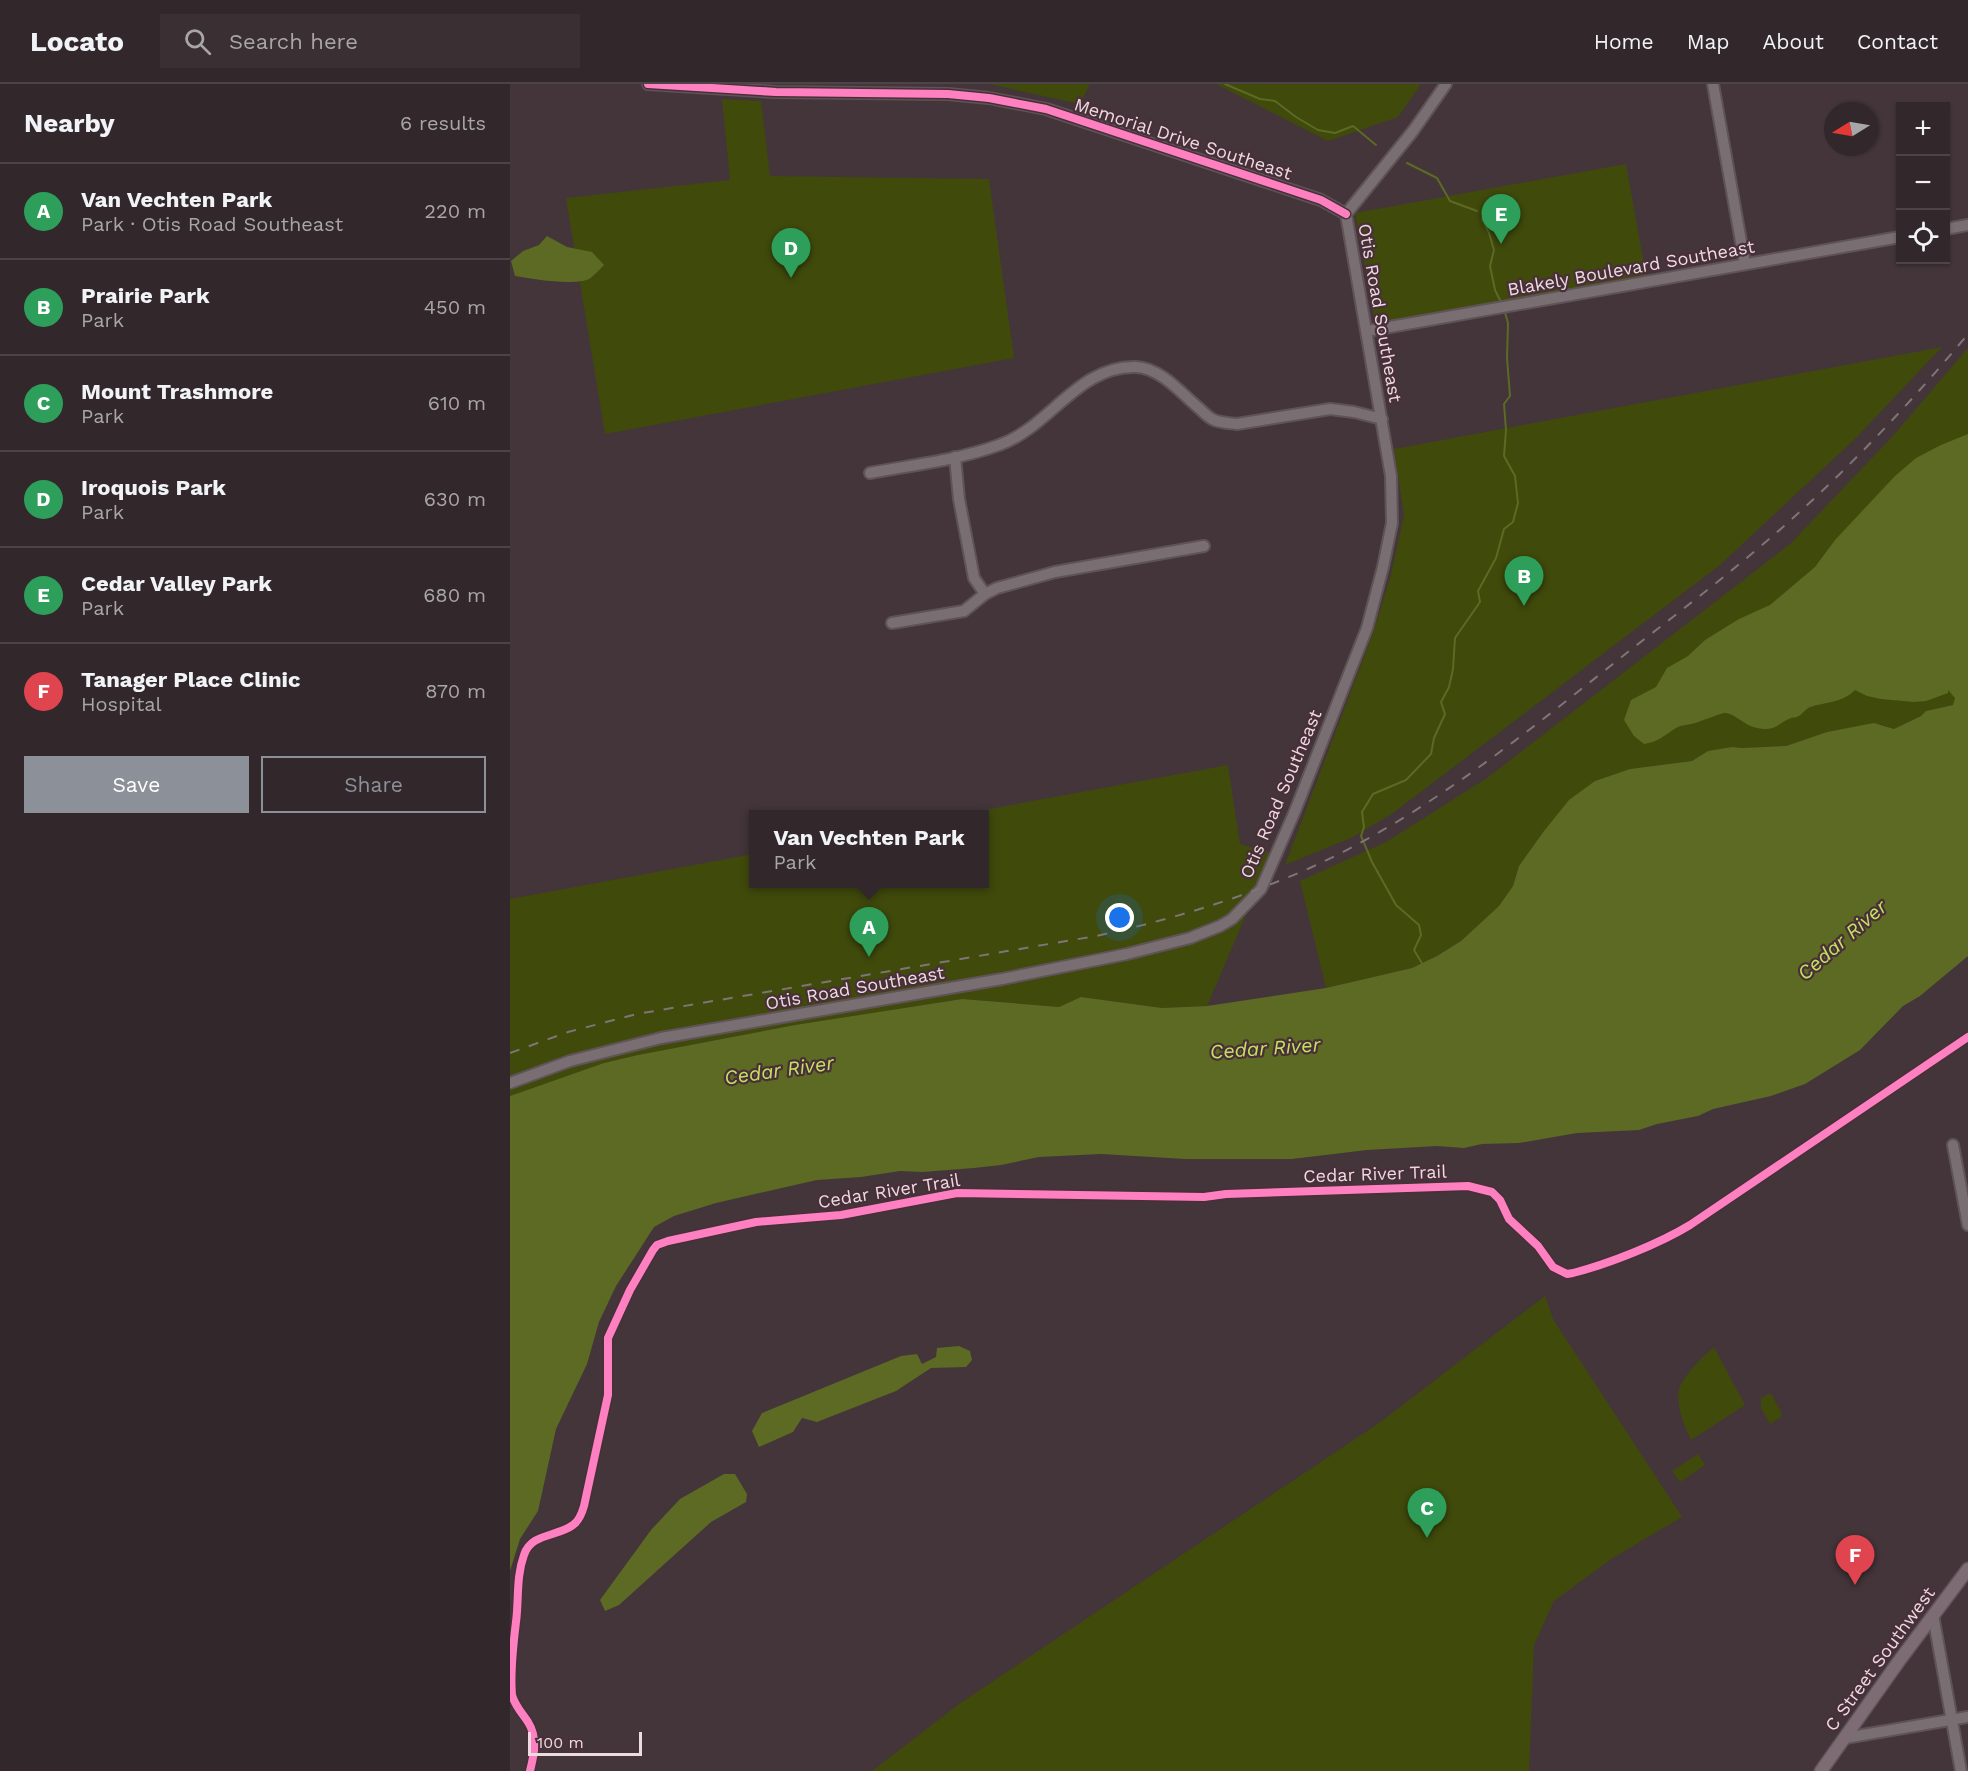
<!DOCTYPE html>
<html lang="en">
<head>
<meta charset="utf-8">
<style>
  :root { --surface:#32282c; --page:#3a3034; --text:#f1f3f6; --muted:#a8a6a9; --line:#4d4448; --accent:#8c9099 }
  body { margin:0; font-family:"Work Sans",sans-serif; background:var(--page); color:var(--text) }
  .controls { position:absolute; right:18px; top:18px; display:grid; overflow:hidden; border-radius:0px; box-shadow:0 2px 4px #0004 }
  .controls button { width:54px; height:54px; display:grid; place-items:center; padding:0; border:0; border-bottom:2px solid var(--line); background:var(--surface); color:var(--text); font:30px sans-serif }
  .compass { position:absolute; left:1314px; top:18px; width:54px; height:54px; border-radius:50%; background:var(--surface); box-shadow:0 2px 4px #0004; rotate:259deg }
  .scale { position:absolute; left:18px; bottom:15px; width:114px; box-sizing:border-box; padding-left:6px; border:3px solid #ecdbe1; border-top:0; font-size:16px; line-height:21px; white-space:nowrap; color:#ecdbe1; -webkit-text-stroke:4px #492f39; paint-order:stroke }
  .you { position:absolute; left:610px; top:834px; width:21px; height:21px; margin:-15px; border:4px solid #fff; border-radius:50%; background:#1a73e8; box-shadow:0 0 0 9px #1a73e833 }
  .badge { display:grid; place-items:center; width:39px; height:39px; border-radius:50%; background:var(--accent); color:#fff; font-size:20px; font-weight:700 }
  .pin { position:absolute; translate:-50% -50px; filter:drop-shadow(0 2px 3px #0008) }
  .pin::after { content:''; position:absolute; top:32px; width:21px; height:18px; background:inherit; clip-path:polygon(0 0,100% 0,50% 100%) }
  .popup { position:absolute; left:239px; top:726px; width:240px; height:78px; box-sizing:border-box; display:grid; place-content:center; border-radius:0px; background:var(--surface); filter:drop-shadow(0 2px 4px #0005); font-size:20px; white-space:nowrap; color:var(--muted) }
  .popup b { font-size:22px; color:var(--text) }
  .popup::after { content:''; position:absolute; left:50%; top:100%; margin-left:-12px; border:12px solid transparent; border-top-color:var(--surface) }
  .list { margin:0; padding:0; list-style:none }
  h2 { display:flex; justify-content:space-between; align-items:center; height:78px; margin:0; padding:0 24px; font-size:26px }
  h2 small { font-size:20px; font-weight:400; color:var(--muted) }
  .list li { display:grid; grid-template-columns:39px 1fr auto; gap:18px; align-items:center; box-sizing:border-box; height:96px; padding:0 24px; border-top:2px solid var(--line) }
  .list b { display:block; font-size:22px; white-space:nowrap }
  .list p { margin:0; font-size:20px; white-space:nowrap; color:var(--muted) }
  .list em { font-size:20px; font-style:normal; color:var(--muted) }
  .actions { display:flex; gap:12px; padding:18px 24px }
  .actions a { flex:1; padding:14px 0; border:2px solid var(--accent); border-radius:0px; text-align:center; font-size:21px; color:var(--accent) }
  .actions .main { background:var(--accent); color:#fff }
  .icon { flex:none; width:33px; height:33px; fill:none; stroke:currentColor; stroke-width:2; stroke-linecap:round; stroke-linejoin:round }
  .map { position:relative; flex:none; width:1458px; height:1687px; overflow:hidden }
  header { display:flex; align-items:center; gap:36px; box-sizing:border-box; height:84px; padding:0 30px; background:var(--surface); border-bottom:2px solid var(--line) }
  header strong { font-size:28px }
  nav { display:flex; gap:33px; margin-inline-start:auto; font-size:21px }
  .search { width:420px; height:54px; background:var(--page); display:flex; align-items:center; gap:15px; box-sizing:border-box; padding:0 21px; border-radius:0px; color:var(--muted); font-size:22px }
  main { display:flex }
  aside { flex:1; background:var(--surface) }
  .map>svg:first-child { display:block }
  .green { fill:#404a0b }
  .water { fill:#5c6a24 }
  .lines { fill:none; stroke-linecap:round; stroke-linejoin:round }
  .stream { stroke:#5c6a24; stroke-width:2 }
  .minor-casing { stroke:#605358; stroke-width:14 }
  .major-casing { stroke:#605358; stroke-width:15 }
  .minor { stroke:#796e72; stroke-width:10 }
  .major { stroke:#7d6c73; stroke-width:12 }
  .rail { stroke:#7f7478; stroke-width:2; stroke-dasharray:10 10; stroke-linecap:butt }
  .cycleway-casing { stroke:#492f39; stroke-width:11 }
  .cycleway { stroke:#ff80c0; stroke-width:8 }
  .labels { text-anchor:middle; stroke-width:4.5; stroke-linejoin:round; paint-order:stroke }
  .street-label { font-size:18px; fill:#ecdbe1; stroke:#492f39 }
  .water-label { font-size:20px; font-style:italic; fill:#c4e260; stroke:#492f39 }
</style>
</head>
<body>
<header>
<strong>Locato</strong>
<div class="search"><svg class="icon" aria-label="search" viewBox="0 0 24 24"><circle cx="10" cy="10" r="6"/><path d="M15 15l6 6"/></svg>Search here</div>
<nav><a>Home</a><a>Map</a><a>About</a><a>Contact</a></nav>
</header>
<main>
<aside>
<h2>Nearby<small>6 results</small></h2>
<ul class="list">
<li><span class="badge" style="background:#2e9e5b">A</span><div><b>Van Vechten Park</b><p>Park · Otis Road Southeast</p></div><em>220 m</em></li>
<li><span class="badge" style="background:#2e9e5b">B</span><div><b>Prairie Park</b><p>Park</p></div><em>450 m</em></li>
<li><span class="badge" style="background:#2e9e5b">C</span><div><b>Mount Trashmore</b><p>Park</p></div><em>610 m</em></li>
<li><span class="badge" style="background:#2e9e5b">D</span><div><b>Iroquois Park</b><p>Park</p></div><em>630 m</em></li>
<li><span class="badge" style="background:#2e9e5b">E</span><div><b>Cedar Valley Park</b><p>Park</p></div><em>680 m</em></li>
<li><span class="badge" style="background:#e0444e">F</span><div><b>Tanager Place Clinic</b><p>Hospital</p></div><em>870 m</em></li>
</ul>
<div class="actions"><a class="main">Save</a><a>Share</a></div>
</aside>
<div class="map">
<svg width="1458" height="1687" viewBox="0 0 1458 1687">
  <rect width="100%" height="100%" fill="#43353a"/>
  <path class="green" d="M 479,0 L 580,0 L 570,20 Z
    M 706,0 L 911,0 L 888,33 L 818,57 Z
    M 212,15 L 251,17 L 260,92 L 479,95 L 504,274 L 95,350 L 56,114 L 220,96 Z
    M 1116,80 L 1136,191 L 865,239 L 845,129 Z
    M 1432,263 L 1346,354 L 1210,481 L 883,729 L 843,753 L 775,781 L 863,549 L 880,494 L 894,431 L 884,365 Z
    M 1458,264 L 1458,610 L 1443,621 L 1416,627 L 1411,632 L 1384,645 L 1370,640 L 1317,648 L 1276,662 L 1232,664 L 1222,663 L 1198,667 L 1182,677 L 1120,685 L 1085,697 L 1009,782 L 1003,802 L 989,822 L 951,857 L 927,872 L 902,884 L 816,904 L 790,797 L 876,758 L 977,694 L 1280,460 L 1381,354 Z
    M 718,681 L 730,760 L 766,770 L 735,833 L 697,922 L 652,924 L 571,913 L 549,923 L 452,915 L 285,941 L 128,971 L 94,979 L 0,1012 L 0,815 L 243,770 L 244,800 L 475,800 L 475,730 L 452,730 Z
    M 1035,1212 L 1043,1235 L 1172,1433 L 1101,1475 L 1044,1517 L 1024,1561 L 1019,1687 L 362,1687 L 449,1620 L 869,1339 Z
    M 1204,1263 L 1235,1321 L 1181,1356 C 1174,1342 1166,1322 1169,1306 C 1171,1294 1194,1271 1204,1263 Z
    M 1261,1309 L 1272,1330 L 1271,1333 L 1260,1340 L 1251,1324 L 1251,1314 Z
    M 1188,1370 L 1195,1381 L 1170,1398 L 1162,1387 Z"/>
  <path class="water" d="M 37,152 L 57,163 L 82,168 L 94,181 C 90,185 84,192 79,195 C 63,202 23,195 5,192 L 1,177 L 13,167 L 29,161 Z
    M 1458,350 L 1458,872 L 1410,912 L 1393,922 L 1350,966 L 1295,1000 L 1261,1012 L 1203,1025 L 1188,1032 L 1147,1040 L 1129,1046 L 1067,1049 L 1009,1059 L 972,1060 L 954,1064 L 927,1062 L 857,1066 L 782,1075 L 675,1075 L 591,1070 L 529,1073 L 491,1081 L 464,1084 L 412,1088 L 390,1087 L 351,1093 L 307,1096 L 206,1119 L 164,1132 L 144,1143 L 106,1202 L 89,1238 L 77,1280 L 46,1345 L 28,1427 L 10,1455 L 0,1487 L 0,1012 L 94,979 L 128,971 L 285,941 L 452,915 L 549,923 L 571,913 L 652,924 L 697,922 L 816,904 L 902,884 L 927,872 L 951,857 L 989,822 L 1003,802 L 1009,782 L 1034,747 L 1059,716 L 1085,697 L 1120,685 L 1182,677 L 1198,667 L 1222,663 L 1232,664 L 1276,662 L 1317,648 L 1364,639 L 1384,645 L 1411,632 L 1416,627 L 1443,621 L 1445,614 L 1438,606 L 1438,609 L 1416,617 L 1404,618 L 1371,615 L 1357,612 L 1345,606 C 1332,619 1316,618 1300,623 C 1295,625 1293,630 1289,632 C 1286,634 1284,633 1281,634 C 1266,640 1267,648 1247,644 C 1235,642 1223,628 1214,629 C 1206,631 1197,635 1188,638 C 1181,641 1173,640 1166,644 C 1155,651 1148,658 1134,660 L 1124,652 L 1114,636 L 1121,616 L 1146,603 L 1157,584 L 1178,572 L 1195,556 L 1229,535 L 1260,521 L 1305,483 L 1325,456 L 1385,392 L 1406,374 L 1431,361 Z
    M 449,1262 L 460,1267 L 462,1276 L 456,1283 L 421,1284 L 386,1307 L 307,1338 L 292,1334 L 283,1348 L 249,1363 L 242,1347 L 252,1329 L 391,1272 L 407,1270 L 412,1280 L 426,1273 L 427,1264 Z
    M 214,1390 L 225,1390 L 237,1410 L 236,1418 L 201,1438 L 109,1521 L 95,1527 L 90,1516 L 141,1446 L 170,1415 Z"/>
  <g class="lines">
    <path class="stream" d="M 715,0 L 750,15 L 765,17 L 786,33 L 808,46 L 825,49 L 843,42 L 866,61
      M 897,79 L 927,94 L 940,117 L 967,127
      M 972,135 L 979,149 L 984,166 L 980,182 L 985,206 L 992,220
      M 913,881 L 904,866 L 911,851 L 909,841 L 886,821 L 862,778 L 851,752 L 854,743 L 852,728 L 863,710 L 896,696 L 921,670 L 924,654 L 935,630 L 931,618 L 939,603 L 943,585 L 945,554 L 970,518 L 968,507 L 986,474 L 994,445 L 1003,438 L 1008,419 L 1005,392 L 994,372 L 996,346 L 994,320 L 1000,312 L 997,274 L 998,239 L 994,225"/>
    <g class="minor-casing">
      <path id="minor" d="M 138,0 L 266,8 L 438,10 L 479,14 L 536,25 L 811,116 L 836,130
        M 1203,0 L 1235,180
        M 1436,145 L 1458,141
        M 857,247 L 1390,153
        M 445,373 L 449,415 L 464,494 L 475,510
        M 360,389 C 402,381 448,376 489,361 C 539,344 568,281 626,283 C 651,284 672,310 690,325 C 694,329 699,334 704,336 C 712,339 719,339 727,340 L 820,325 L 844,328 L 872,335
        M 382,539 L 454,527 L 475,510 L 487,504 L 545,488 L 694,462
        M 0,999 L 60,977 L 151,954 L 492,895 L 617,870 L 680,854 L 710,842 L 722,835 L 751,805 L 785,727 L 857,544 L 873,483 L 882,439 L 881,392 L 836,130 L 903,47 L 936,0
        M 1443,1061 L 1458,1141
        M 1423,1531 L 1451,1687
        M 1335,1654 L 1458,1633"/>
    </g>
    <g class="major-casing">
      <path id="major" d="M 1311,1687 L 1389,1577 L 1458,1485"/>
    </g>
    <use href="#minor" class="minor"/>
    <use href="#major" class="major"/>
    <path class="rail" d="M 0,969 L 58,948 L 127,930 L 586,852 C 660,836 733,814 802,783 C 920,729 1022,644 1123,564 C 1177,522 1232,480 1283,434 C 1346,377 1404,315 1458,250"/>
    <g class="cycleway-casing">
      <path id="cycleway" d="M 138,0 L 266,8 L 438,10 L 479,14 L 536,25 L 811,116 L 836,130
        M 20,1687 C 24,1671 28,1654 18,1638 C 12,1629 5,1622 2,1611 C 0,1588 3,1562 6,1538 C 9,1515 6,1493 14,1471 C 21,1449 47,1453 63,1441 C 69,1437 72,1429 74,1422 L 98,1311 L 98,1254 L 120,1206 L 143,1166 L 147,1161 L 158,1157 L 246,1138 L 331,1131 L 447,1109 L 694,1113 L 716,1110 L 958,1102 L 982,1108 L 990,1116 L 999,1135 L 1028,1162 L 1043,1183 L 1057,1190 L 1063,1189 C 1098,1180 1149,1160 1180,1141 L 1458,953"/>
    </g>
    <use href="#cycleway" class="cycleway"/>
  </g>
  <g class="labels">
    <g class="street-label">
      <text transform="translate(673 55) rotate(18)" y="6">Memorial Drive Southeast</text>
      <text transform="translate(1121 184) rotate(-10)" y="6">Blakely Boulevard Southeast</text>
      <text transform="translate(870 229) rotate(80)" y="6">Otis Road Southeast</text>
      <text transform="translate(771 710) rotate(-67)" y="6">Otis Road Southeast</text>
      <text transform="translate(345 904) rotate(-10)" y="6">Otis Road Southeast</text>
      <text transform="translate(865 1090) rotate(-2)" y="6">Cedar River Trail</text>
      <text transform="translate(379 1107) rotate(-9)" y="6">Cedar River Trail</text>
      <text transform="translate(1370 1575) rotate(-54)" y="6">C Street Southwest</text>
    </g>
    <g class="water-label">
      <text transform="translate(1332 856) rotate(-41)" y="7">Cedar River</text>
      <text transform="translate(755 964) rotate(-4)" y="7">Cedar River</text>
      <text transform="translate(269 986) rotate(-8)" y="7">Cedar River</text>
    </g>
  </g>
</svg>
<div class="controls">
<button>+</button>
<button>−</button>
<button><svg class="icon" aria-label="locate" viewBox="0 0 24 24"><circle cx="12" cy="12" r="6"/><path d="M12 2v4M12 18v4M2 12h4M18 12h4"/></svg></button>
</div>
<svg class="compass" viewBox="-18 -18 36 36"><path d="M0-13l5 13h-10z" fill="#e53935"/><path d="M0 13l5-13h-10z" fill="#a8a6a9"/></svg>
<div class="scale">100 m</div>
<div class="you"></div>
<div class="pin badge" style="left:359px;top:873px;background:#2e9e5b">A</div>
<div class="popup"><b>Van Vechten Park</b>Park</div>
<div class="pin badge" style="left:1014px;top:522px;background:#2e9e5b">B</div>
<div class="pin badge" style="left:917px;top:1454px;background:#2e9e5b">C</div>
<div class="pin badge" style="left:281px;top:194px;background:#2e9e5b">D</div>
<div class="pin badge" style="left:991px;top:160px;background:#2e9e5b">E</div>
<div class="pin badge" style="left:1345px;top:1501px;background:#e0444e">F</div>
</div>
</main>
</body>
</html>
